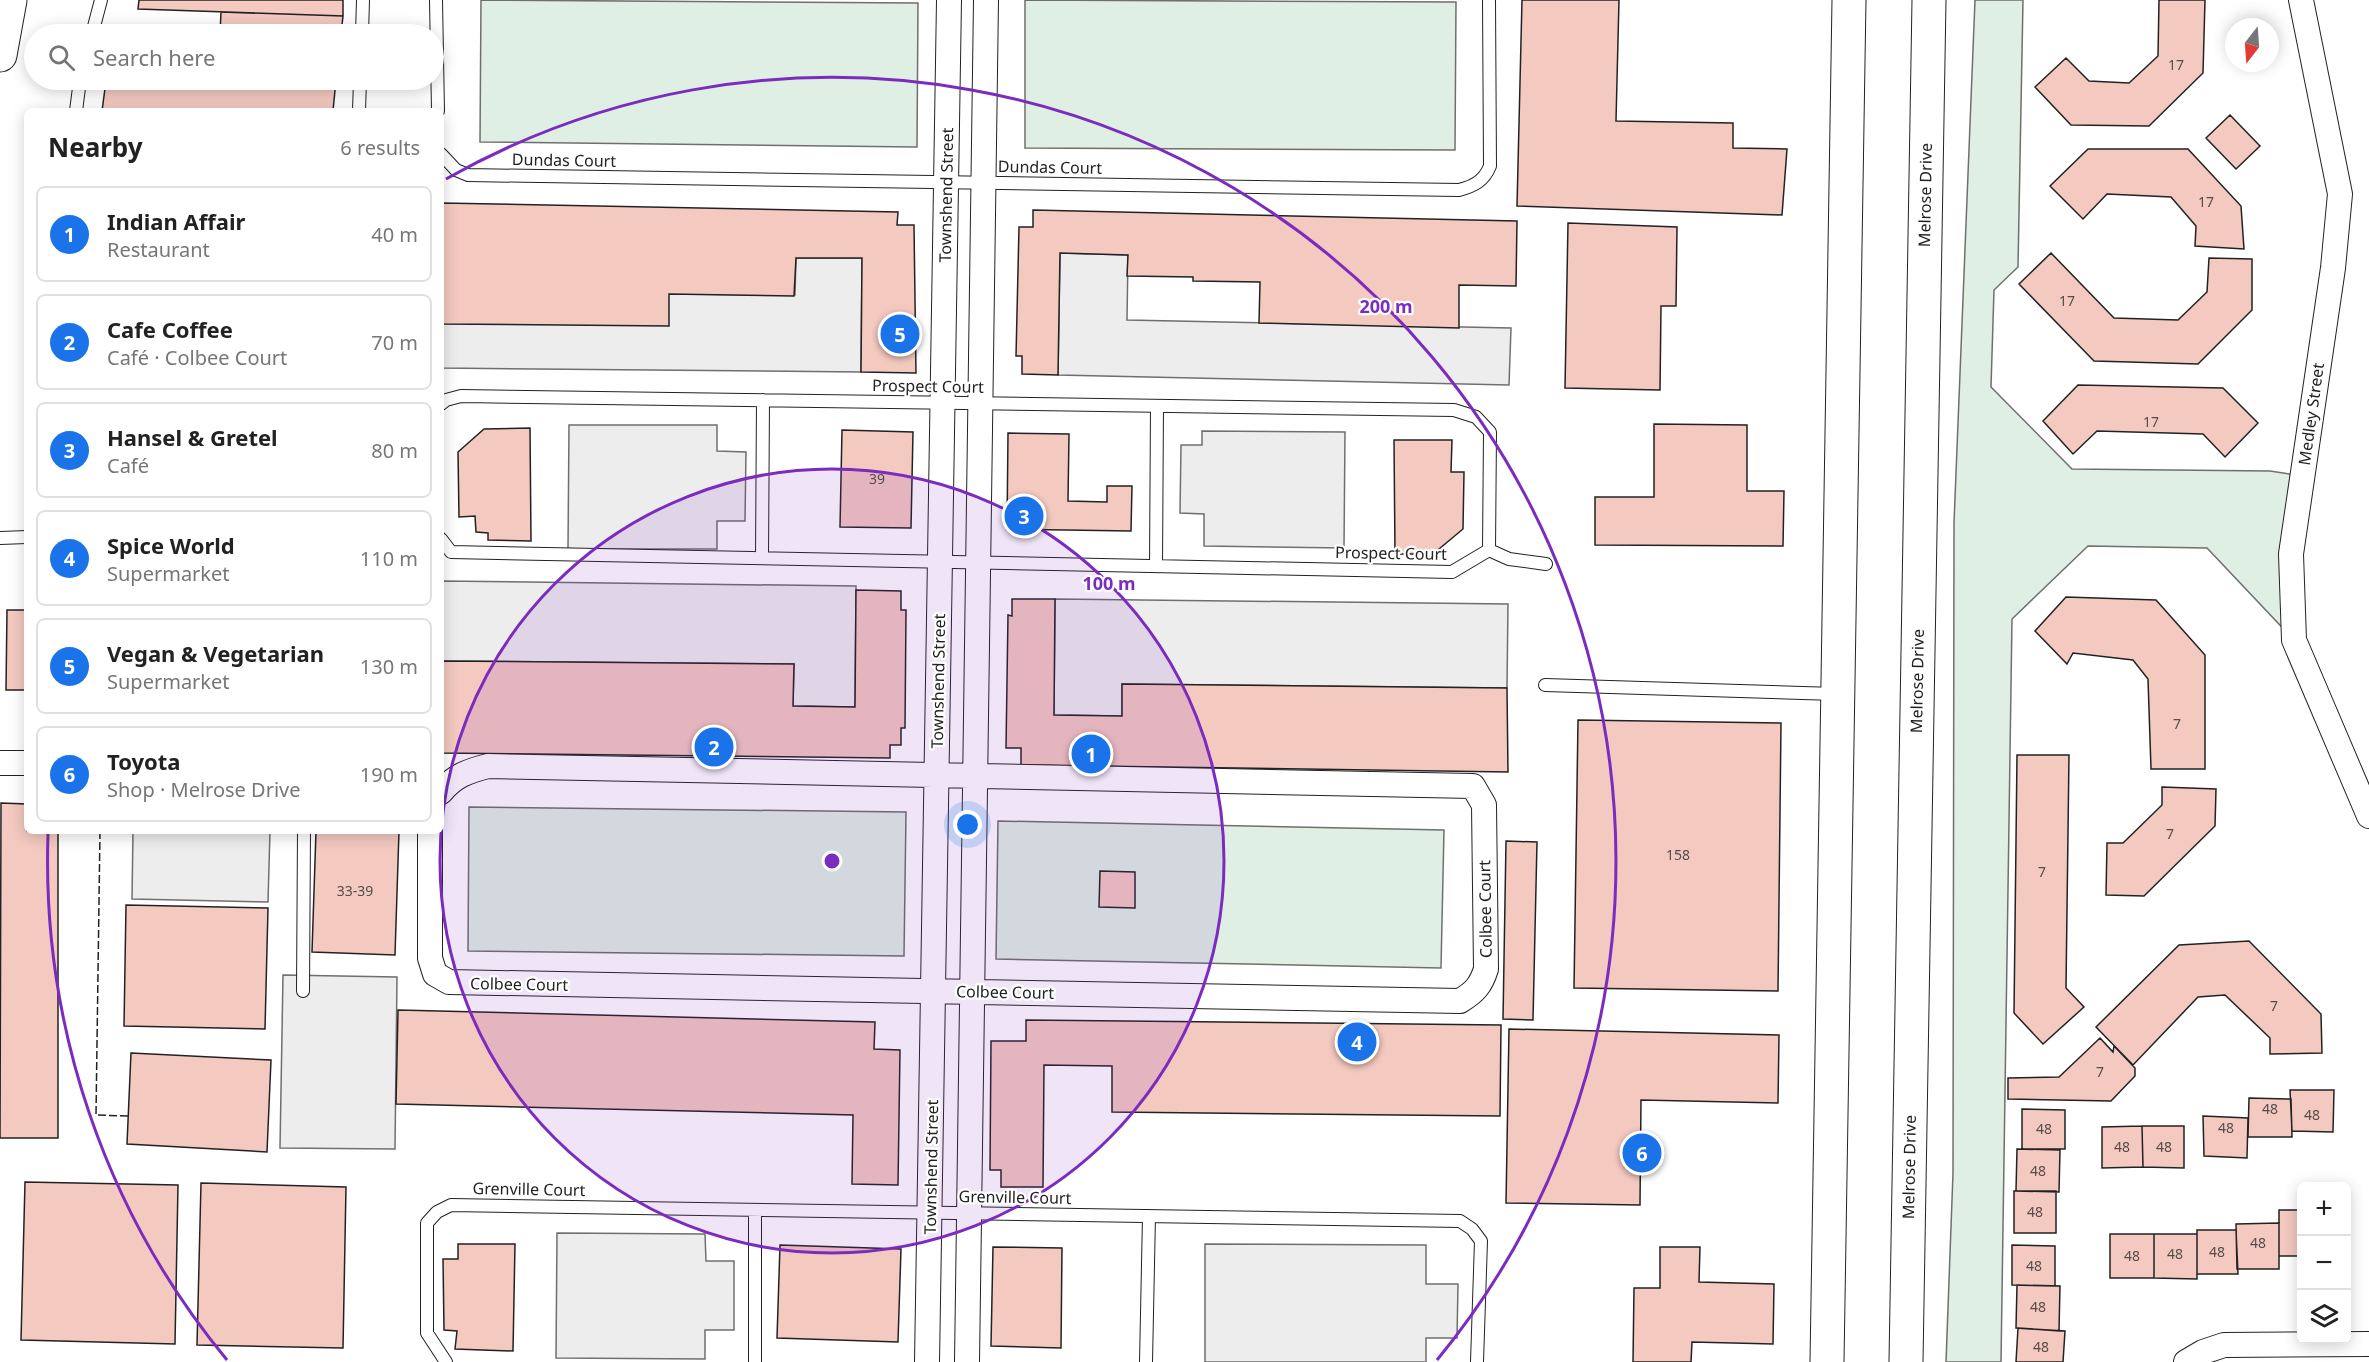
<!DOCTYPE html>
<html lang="en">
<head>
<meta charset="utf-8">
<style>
  :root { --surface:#fff; --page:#f2f2f2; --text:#222; --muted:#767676; --line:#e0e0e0; --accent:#1a73e8 }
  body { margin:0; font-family:"Noto Sans",sans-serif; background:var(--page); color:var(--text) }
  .controls { position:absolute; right:18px; bottom:18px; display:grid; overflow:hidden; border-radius:9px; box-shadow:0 3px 15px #0003 }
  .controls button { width:54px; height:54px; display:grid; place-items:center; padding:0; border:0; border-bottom:2px solid var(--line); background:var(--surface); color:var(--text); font:30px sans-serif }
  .compass { position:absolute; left:2225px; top:18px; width:54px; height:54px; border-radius:50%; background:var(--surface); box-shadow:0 3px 15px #0003; rotate:197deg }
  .you { position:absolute; left:968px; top:825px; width:21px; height:21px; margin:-15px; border:4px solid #fff; border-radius:50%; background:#1a73e8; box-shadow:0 0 0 9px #1a73e833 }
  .badge { display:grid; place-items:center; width:39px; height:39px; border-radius:50%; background:var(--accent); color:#fff; font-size:20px; font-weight:700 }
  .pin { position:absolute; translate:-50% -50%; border:3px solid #fff; box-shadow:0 2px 6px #0006 }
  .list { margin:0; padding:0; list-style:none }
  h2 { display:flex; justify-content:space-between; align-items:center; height:78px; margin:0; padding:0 24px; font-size:26px }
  h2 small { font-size:20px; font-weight:400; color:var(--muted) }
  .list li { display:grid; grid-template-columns:39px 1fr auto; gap:18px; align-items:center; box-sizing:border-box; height:96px; margin:0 12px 12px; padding:0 12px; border:2px solid var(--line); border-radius:9px }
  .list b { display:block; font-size:22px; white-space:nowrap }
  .list p { margin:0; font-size:20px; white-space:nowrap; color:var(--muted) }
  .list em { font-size:20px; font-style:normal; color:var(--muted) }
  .icon { flex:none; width:33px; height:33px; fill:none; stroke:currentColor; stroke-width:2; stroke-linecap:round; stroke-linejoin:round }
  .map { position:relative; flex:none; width:2369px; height:1362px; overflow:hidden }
  .search { position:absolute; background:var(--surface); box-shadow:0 3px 15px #0003; left:24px; top:24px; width:420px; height:66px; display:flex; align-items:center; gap:15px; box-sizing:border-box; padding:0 21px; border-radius:33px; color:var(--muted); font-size:22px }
  .panel { position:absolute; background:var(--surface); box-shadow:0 3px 15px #0003; left:24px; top:108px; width:420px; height:726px; border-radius:9px }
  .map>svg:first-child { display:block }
  .green { fill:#e0efe3; stroke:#6f6f6f; stroke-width:1.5 }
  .parking { fill:#ededed; stroke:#6f6f6f; stroke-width:1.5 }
  .building { fill:#f3c9c0; stroke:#222; stroke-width:1.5 }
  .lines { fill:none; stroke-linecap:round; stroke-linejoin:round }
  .lane-casing { stroke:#222; stroke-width:14 }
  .street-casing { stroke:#222; stroke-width:26 }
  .secondary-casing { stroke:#222; stroke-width:35 }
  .primary-casing { stroke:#222; stroke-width:35 }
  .lane { stroke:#fff; stroke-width:12 }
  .street { stroke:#fff; stroke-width:24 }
  .secondary { stroke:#fff; stroke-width:33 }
  .primary { stroke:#fff; stroke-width:33 }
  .fence { stroke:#222; stroke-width:1.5; stroke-dasharray:8 3; stroke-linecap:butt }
  .ring { fill:none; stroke:#7b2cbf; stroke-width:3 }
  .labels { text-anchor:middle; stroke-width:4.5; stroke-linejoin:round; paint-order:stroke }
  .number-label { font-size:14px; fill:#564c4a }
  .street-label { font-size:16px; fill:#222; stroke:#fff }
  .centre { fill:#7b2cbf; stroke:#fff; stroke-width:3 }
  .ring-label { font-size:18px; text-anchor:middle; font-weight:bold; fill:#7b2cbf; stroke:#fff; stroke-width:4.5; stroke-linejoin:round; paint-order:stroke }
</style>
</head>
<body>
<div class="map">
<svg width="2369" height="1362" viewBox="0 0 2369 1362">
  <rect width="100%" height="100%" fill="#fff"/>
  <path class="green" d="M 481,0 L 918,3 L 917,147 L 480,142 Z
    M 1025,0 L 1456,2 L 1455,150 L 1025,148 Z
    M 1975,0 L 2023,0 L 2018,267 L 1994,290 L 1991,387 L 2072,469 L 2270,471 L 2302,476 L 2294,640 L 2207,548 L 2088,546 L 2012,619 L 2001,1362 L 1946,1362 L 1953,1173 L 1954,523 Z
    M 469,807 L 906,812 L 904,956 L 468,951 Z
    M 998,821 L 1444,830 L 1441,968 L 996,959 Z"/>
  <path class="parking" d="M 1060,253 L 1128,255 L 1127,320 L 1511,328 L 1509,385 L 1058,375 Z
    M 796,258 L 862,258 L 861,372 L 441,368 L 441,324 L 669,294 L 795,295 Z
    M 569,425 L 717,425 L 717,451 L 746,452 L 745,521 L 717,521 L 717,549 L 568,549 Z
    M 1202,431 L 1345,432 L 1344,548 L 1204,546 L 1204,514 L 1180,513 L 1181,445 L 1202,445 Z
    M 441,581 L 856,586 L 855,707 L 793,706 L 794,664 L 441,661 Z
    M 1055,599 L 1508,604 L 1507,688 L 1122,684 L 1122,716 L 1054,715 Z
    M 133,831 L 270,831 L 268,902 L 132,899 Z
    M 283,975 L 397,977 L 395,1149 L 280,1148 Z
    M 557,1233 L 705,1234 L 706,1261 L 734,1261 L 734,1330 L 705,1330 L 705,1359 L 556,1358 Z
    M 1205,1244 L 1426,1245 L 1426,1284 L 1458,1284 L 1457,1338 L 1426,1338 L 1426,1362 L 1205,1362 Z"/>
  <path class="building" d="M 139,0 L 343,0 L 343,16 L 138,9 Z
    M 1522,0 L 1619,0 L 1616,121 L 1733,123 L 1733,148 L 1787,149 L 1782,215 L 1517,206 Z
    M 2159,0 L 2205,0 L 2203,73 L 2149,126 L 2071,125 L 2035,87 L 2066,58 L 2089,81 L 2129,83 L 2158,56 Z
    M 221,12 L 343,16 L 341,34 L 220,34 Z
    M 216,80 L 336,80 L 333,111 L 102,111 L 106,81 Z
    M 2230,115 L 2260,146 L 2236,169 L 2206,138 Z
    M 2088,149 L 2188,149 L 2241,206 L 2244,249 L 2195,246 L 2196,226 L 2171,197 L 2107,194 L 2083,219 L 2050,186 Z
    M 441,203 L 898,212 L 897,225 L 914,225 L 916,373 L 861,372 L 862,258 L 796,258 L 794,296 L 669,294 L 669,326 L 441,324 Z
    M 1033,210 L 1517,221 L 1516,286 L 1459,285 L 1459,328 L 1259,323 L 1260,282 L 1193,281 L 1193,277 L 1127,276 L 1128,255 L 1060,253 L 1058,375 L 1022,374 L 1022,356 L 1016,356 L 1019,227 L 1033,227 Z
    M 1568,223 L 1677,227 L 1676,306 L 1661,306 L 1660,390 L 1565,388 Z
    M 2051,253 L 2114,318 L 2178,320 L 2207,292 L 2209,258 L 2252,259 L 2252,310 L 2198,364 L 2094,361 L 2019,284 Z
    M 2078,385 L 2223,388 L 2258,423 L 2225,457 L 2203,434 L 2097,431 L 2073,454 L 2043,421 Z
    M 1654,424 L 1747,425 L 1747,491 L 1784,491 L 1783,546 L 1595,545 L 1595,497 L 1654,497 Z
    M 530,428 L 531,541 L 488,540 L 488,533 L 476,532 L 475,516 L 459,517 L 458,452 L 484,429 Z
    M 842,430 L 913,432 L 911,528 L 840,527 Z
    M 1008,433 L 1069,434 L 1068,501 L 1107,502 L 1107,486 L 1132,486 L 1131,531 L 1007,529 Z
    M 1394,440 L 1452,440 L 1451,472 L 1464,472 L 1463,529 L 1433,554 L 1395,554 Z
    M 856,590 L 901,591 L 901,610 L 906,610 L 905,728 L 901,728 L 901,745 L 890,745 L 890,758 L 441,753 L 441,661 L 794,664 L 793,706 L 855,707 Z
    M 2066,597 L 2156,600 L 2205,655 L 2205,769 L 2151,769 L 2148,679 L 2133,660 L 2073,653 L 2067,664 L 2035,631 Z
    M 1012,599 L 1055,599 L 1054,715 L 1122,716 L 1122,684 L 1507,688 L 1508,772 L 1021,765 L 1021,748 L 1006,748 L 1008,615 L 1012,616 Z
    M 7,610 L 27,610 L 27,690 L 6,690 Z
    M 1578,720 L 1781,723 L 1778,991 L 1574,988 Z
    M 2017,755 L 2069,755 L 2066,988 L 2084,1007 L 2043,1044 L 2014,1013 Z
    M 2162,787 L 2216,789 L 2215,826 L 2144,896 L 2106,895 L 2107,843 L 2123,843 L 2162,805 Z
    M 1,803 L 27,804 L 27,831 L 58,831 L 58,1138 L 0,1138 Z
    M 316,831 L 399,831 L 395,955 L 312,952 Z
    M 1506,841 L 1537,842 L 1533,1020 L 1503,1019 Z
    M 1100,871 L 1135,872 L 1135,908 L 1099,907 Z
    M 126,905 L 268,908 L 265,1029 L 124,1026 Z
    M 2249,941 L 2321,1014 L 2322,1053 L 2270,1054 L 2270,1038 L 2225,995 L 2198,997 L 2133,1065 L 2096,1027 L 2179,945 Z
    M 398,1010 L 875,1022 L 874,1049 L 900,1050 L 898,1185 L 852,1184 L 853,1115 L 396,1104 Z
    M 1026,1020 L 1501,1025 L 1500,1116 L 1112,1112 L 1112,1066 L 1044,1065 L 1043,1187 L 1001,1187 L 1001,1170 L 990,1170 L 991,1041 L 1026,1041 Z
    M 1509,1029 L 1779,1035 L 1778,1103 L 1641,1100 L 1640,1205 L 1506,1203 Z
    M 2100,1038 L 2113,1052 L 2114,1046 L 2135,1068 L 2135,1076 L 2111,1101 L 2008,1099 L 2008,1078 L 2059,1077 Z
    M 131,1053 L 271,1060 L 267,1152 L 127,1144 Z
    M 2290,1090 L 2334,1090 L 2333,1132 L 2292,1131 Z
    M 2249,1098 L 2291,1099 L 2292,1137 L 2248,1137 Z
    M 2022,1109 L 2065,1110 L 2065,1149 L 2022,1149 Z
    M 2203,1116 L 2248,1118 L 2247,1158 L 2204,1156 Z
    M 2142,1126 L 2184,1126 L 2184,1168 L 2143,1167 Z
    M 2142,1126 L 2143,1167 L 2102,1168 L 2102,1127 Z
    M 2017,1149 L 2060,1150 L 2059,1192 L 2016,1191 Z
    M 25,1182 L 178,1185 L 175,1344 L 21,1340 Z
    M 201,1183 L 346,1187 L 343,1348 L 197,1345 Z
    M 2014,1191 L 2056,1191 L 2056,1233 L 2014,1233 Z
    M 2279,1210 L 2302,1210 L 2302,1256 L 2279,1256 Z
    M 2279,1223 L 2279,1269 L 2237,1269 L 2236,1224 Z
    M 2197,1230 L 2236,1230 L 2238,1274 L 2197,1274 Z
    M 2110,1234 L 2154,1234 L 2154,1278 L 2110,1278 Z
    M 2154,1234 L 2197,1234 L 2197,1279 L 2154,1278 Z
    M 458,1244 L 515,1244 L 513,1351 L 455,1349 L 457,1331 L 444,1330 L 443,1259 L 458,1259 Z
    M 780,1245 L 901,1249 L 898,1342 L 777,1338 Z
    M 2012,1245 L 2055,1246 L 2055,1286 L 2012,1285 Z
    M 993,1247 L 1062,1248 L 1061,1348 L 991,1346 Z
    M 1660,1247 L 1700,1247 L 1699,1282 L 1774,1284 L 1773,1344 L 1692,1342 L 1691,1362 L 1633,1362 L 1634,1288 L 1660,1288 Z
    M 2017,1285 L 2060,1286 L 2059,1331 L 2016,1328 Z
    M 2018,1328 L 2065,1331 L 2063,1362 L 2016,1362 Z"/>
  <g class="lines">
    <g class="lane-casing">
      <path id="lane" d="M 436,0 L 438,111
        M 92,34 L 101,0
        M 362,34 L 363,0
        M 76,111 L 80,80
        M 359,111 L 360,80
        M 441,154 L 456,170 L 468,175 L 1459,190 C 1474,186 1484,181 1490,166 L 1489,0
        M 441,404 L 446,400 L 461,396 L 1454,410 L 1476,417 L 1490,432 L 1489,550 L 1452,572 L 451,552 L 441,539
        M 0,538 L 27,537
        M 1489,550 L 1509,559 L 1546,564
        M 762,558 L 763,400
        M 1156,566 L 1157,406
        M 1545,685 L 1836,694
        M 303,991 L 304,831
        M 446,1362 L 427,1333 L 427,1223 L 437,1212 L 451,1205 L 1460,1221 L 1472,1229 L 1481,1241 L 1477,1362
        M 755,1362 L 755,1210
        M 1146,1362 L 1149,1216"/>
    </g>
    <g class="street-casing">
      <path id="street" d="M 2301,0 L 2340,194 L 2333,268 L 2291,554 L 2294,640 L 2369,816
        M 0,763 L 27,763
        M 430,831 L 430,958 L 435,974 L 449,982 L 1460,1001 C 1475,992 1481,985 1486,969 L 1484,805 L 1473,786 L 488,766 C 468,771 454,776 441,792
        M 927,1362 L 949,0
        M 967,1362 L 986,0
        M 2186,1362 L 2203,1352 L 2224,1345 L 2369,1344"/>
    </g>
    <g class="secondary-casing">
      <path id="secondary" d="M 1827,1362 L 1849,0
        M 1906,1362 L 1929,0"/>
    </g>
    <g class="primary-casing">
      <path id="primary" d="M 0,55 L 10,0"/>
    </g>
    <use href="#lane" class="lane"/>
    <use href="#street" class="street"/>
    <use href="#secondary" class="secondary"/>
    <use href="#primary" class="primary"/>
    <path class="fence" d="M 100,831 L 96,1115 L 128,1116"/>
  </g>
  <circle cx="832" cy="861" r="392" fill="#7b2cbf" fill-opacity=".12"/>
  <g class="ring">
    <circle cx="832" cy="861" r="392"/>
    <path d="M227 1360A784 784 0 0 1 48 834M446 179A784 784 0 0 1 1437 1360"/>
  </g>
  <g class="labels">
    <g class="number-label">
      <text x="2176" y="70">17</text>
      <text x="2206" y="207">17</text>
      <text x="2067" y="306">17</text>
      <text x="2151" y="427">17</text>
      <text x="877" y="484">39</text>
      <text x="2177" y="729">7</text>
      <text x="2170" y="839">7</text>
      <text x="1678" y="860">158</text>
      <text x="2042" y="877">7</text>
      <text x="355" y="896">33-39</text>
      <text x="2274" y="1011">7</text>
      <text x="2100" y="1077">7</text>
      <text x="2270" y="1114">48</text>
      <text x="2312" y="1120">48</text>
      <text x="2226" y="1133">48</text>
      <text x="2044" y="1134">48</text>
      <text x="2122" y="1152">48</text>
      <text x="2164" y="1152">48</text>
      <text x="2038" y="1176">48</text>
      <text x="2035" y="1217">48</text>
      <text x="2258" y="1248">48</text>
      <text x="2217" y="1257">48</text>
      <text x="2175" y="1259">48</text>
      <text x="2132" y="1261">48</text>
      <text x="2034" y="1271">48</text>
      <text x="2038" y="1312">48</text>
      <text x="2041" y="1352">48</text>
    </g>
    <g class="street-label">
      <text transform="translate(564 160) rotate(1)" y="6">Dundas Court</text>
      <text transform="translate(1050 167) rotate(1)" y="6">Dundas Court</text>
      <text transform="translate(946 195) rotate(-89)" y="6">Townshend Street</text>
      <text transform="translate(1925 195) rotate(-89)" y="6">Melrose Drive</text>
      <text transform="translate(928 386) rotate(1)" y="6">Prospect Court</text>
      <text transform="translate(2311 414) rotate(-82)" y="6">Medley Street</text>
      <text transform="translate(1391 553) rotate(1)" y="6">Prospect Court</text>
      <text transform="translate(938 681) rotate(-89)" y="6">Townshend Street</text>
      <text transform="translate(1917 681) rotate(-89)" y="6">Melrose Drive</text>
      <text transform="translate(1485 909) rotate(-91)" y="6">Colbee Court</text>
      <text transform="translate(519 984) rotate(1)" y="6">Colbee Court</text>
      <text transform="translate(1005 992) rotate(1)" y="6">Colbee Court</text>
      <text transform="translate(931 1167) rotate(-89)" y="6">Townshend Street</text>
      <text transform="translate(1909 1167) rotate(-89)" y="6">Melrose Drive</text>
      <text transform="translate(529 1189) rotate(1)" y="6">Grenville Court</text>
      <text transform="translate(1015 1197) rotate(1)" y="6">Grenville Court</text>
    </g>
  </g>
  <circle cx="832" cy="861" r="9" class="centre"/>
  <g class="ring-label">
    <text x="1386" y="313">200 m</text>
    <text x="1109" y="590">100 m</text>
  </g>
</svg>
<div class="controls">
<button>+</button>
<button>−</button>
<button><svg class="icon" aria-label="layers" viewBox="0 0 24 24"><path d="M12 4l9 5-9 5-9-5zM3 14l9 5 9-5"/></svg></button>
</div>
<svg class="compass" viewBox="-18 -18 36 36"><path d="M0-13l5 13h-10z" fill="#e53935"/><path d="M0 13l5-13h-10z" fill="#767676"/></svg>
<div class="you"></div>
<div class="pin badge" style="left:1091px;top:754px">1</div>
<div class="pin badge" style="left:714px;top:747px">2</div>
<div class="pin badge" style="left:1024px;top:516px">3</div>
<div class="pin badge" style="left:1357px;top:1042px">4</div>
<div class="pin badge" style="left:900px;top:334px">5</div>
<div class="pin badge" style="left:1642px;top:1153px">6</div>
<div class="search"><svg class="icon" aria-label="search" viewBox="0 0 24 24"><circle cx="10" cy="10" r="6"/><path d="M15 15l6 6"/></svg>Search here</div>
<section class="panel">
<h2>Nearby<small>6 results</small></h2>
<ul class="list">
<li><span class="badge">1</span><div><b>Indian Affair</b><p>Restaurant</p></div><em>40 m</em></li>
<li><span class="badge">2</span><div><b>Cafe Coffee</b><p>Café · Colbee Court</p></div><em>70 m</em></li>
<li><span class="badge">3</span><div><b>Hansel &amp; Gretel</b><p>Café</p></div><em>80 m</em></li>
<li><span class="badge">4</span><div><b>Spice World</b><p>Supermarket</p></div><em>110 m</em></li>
<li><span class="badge">5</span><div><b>Vegan &amp; Vegetarian</b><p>Supermarket</p></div><em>130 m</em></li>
<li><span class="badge">6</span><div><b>Toyota</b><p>Shop · Melrose Drive</p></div><em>190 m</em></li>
</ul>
</section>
</div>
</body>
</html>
